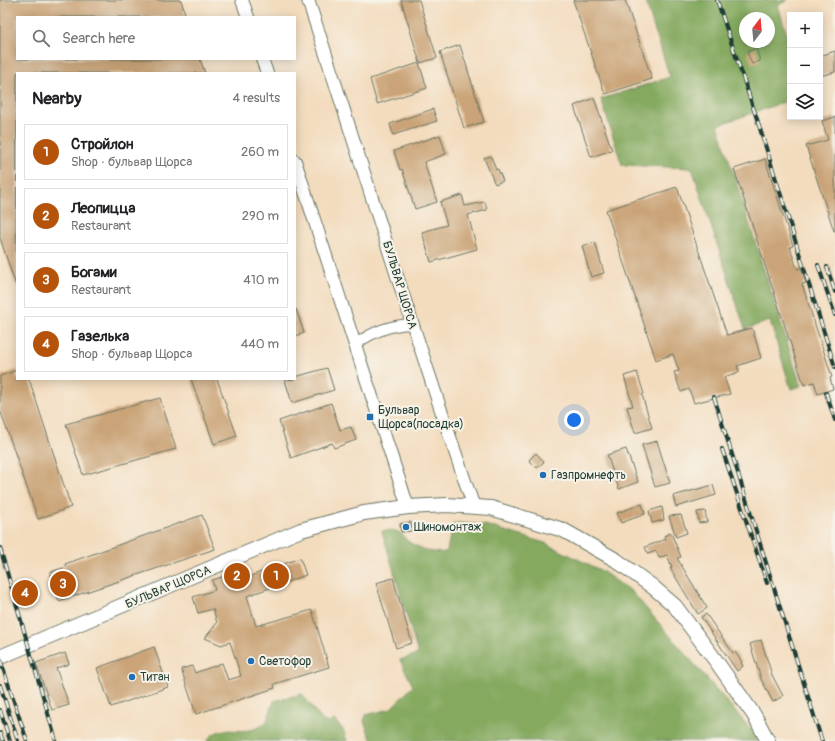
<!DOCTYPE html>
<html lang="en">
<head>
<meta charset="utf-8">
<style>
  :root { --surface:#fff; --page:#f6f6f6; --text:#202124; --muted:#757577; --line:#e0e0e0; --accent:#b45309 }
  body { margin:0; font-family:Pangolin,sans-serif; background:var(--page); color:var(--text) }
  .controls { position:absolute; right:12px; top:12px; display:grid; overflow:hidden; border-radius:0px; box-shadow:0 2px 10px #0003 }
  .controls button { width:36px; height:36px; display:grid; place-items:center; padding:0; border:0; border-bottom:1px solid var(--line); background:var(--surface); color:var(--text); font:20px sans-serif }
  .compass { position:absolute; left:739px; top:12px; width:36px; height:36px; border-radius:50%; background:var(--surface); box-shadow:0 2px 10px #0003; rotate:16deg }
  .you { position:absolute; left:574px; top:420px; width:14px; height:14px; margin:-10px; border:3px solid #fff; border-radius:50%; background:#1a73e8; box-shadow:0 0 0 6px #1a73e833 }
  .badge { display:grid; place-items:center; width:26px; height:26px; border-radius:50%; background:var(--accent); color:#fff; font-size:13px; font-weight:700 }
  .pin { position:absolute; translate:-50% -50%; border:2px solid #fff; box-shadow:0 1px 4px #0006 }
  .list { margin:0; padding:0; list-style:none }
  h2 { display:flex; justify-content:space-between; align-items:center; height:52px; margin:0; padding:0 16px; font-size:17px }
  h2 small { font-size:13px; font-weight:400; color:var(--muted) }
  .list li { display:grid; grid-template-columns:26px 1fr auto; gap:12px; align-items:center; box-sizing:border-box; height:56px; margin:0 8px 8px; padding:0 8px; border:1px solid var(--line); border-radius:0px }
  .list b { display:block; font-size:15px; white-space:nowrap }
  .list p { margin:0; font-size:13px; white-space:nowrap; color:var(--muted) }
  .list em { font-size:13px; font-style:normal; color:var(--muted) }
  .icon { flex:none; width:22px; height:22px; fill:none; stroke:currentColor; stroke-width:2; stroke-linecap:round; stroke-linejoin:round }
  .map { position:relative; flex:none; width:835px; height:741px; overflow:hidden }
  .search { position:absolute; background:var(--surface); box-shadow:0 2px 10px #0003; left:16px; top:16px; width:280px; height:44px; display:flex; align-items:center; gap:10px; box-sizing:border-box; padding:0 14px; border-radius:0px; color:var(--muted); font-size:15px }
  .panel { position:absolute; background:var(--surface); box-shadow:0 2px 10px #0003; left:16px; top:72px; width:280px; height:308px; border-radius:0px }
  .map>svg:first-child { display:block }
  .forest { fill:#84a95f; stroke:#52734a; fill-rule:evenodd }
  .building { fill:#caa478 }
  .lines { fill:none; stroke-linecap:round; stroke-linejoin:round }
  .minor-casing { stroke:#697564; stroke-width:12 }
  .tertiary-casing { stroke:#697564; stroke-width:14 }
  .secondary-casing { stroke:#697564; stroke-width:16 }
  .minor { stroke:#fff; stroke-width:10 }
  .tertiary { stroke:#fff; stroke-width:12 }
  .secondary { stroke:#fff; stroke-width:14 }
  .rail-casing { stroke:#1f3d34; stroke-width:4 }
  .rail { stroke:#f7f3e8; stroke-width:2.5; stroke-dasharray:8; stroke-linecap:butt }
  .poi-dot { fill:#1f6fb2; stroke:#f7f3e8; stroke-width:1.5 }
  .labels { text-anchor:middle; stroke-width:4; stroke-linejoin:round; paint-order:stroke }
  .street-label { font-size:12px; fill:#1f3d34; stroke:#f7f3e8 }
  .poi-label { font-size:12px; fill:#1f3d34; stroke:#f7f3e8; text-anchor:start }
</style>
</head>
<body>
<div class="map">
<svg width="835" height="741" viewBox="0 0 835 741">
  <rect width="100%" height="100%" fill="#f7f3e8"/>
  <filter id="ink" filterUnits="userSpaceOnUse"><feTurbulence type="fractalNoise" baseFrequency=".025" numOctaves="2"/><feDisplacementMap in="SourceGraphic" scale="8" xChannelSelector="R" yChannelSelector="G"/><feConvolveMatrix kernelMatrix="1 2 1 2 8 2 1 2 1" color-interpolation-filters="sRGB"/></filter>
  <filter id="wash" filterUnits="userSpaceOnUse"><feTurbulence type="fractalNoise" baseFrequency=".012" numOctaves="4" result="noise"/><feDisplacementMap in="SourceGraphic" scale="16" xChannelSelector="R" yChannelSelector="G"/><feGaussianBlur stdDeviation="0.9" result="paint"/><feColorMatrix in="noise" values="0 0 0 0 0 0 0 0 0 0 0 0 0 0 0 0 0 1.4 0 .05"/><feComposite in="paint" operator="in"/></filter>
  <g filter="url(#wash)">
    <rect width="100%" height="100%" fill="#f3dcbe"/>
    <path class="forest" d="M 645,0 L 788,0 L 778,5 L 790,45 L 790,100 L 718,125 L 801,386 L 791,389 L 770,321 L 745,329 L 692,168 L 622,165 L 601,99 L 670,77 ZM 745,18 L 769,18 L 769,42 L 745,42 Z
      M 458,523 L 485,525 L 545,543 L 602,571 L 632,592 L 754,733 L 758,741 L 372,741 L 364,722 L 366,715 L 390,709 L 413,686 L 400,660 L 418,654 L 382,531 C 388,531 395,529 400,533 C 404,535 405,540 409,542 C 418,548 437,556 447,551 L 452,525 Z
      M 302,694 L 323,721 L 329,723 L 334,720 L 343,729 L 347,741 L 207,741 C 220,719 247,741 266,722 C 270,716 271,707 274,701 Z"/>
    <g id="blocks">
      <path class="building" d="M 0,0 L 181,0 L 186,17 L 17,17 L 17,59 L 200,59 L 205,73 L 17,73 L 16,286 L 0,238 Z
        M 401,0 L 419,0 L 437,58 L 420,63 Z
        M 573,0 L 625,0 L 652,79 L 605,94 Z
        M 460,45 L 484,122 L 464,128 L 440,52 Z
        M 756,48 L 760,61 L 752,64 L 747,52 Z
        M 835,51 L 835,72 L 820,76 L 820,56 Z
        M 419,63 L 427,88 L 377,104 L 370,79 Z
        M 594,98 L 612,150 L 591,157 L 574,106 Z
        M 433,109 L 437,121 L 393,135 L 390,124 Z
        M 835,117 L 835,231 L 834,231 L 806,146 L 828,140 L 822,121 Z
        M 440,135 L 446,154 L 424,162 L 437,202 L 415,209 L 402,169 L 400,170 L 394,151 Z
        M 491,156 L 496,170 L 498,169 L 503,181 L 495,184 L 484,158 Z
        M 765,159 L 793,246 L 790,247 L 797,269 L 801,268 L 806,283 L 802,284 L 832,377 L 830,378 L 833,389 L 818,394 L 814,382 L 804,385 L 734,169 Z
        M 677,187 L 727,335 L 752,328 L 761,358 L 737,366 L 739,372 L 724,377 L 730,394 L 694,403 L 689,389 L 681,392 L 674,372 L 679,371 L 673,354 L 656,360 L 606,210 Z
        M 462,195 L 465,206 L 485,202 L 487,210 L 468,215 L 477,249 L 431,262 L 422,232 L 447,225 L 440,202 Z
        M 595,242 L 604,273 L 591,277 L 582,246 Z
        M 295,309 L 296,309 L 304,333 L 295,336 Z
        M 327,368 L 334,390 L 292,403 L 285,380 L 295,379 L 295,377 Z
        M 17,370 L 17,379 L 29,379 L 71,507 L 38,519 L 0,410 L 0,376 Z
        M 637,372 L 644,394 L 642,395 L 652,428 L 635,433 L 627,407 L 633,406 L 624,376 Z
        M 191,379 L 217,379 L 237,436 L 214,444 Z
        M 160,398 L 176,449 L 83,475 L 66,424 Z
        M 331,403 L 340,430 L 351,427 L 356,440 L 334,448 L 332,443 L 291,458 L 279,421 Z
        M 657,441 L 670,483 L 655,487 L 642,445 Z
        M 626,449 L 638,482 L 619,489 L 607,455 Z
        M 536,453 L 544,462 L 537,468 L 529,460 Z
        M 713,485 L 716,495 L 676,507 L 673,496 Z
        M 642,504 L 645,514 L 621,523 L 617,513 Z
        M 662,507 L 664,520 L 652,523 L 649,511 Z
        M 705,511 L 707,522 L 699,523 L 697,512 Z
        M 202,515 L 215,549 L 59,601 L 50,572 L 67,567 L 65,564 Z
        M 681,515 L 687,533 L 676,537 L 669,516 Z
        M 411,522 L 412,531 L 401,532 L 400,524 Z
        M 671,533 L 681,557 L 677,558 L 707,608 L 698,614 L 670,568 L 672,567 L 667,555 L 659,558 L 656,551 L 648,554 L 645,547 L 666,539 L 664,536 Z
        M 300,558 L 306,575 L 247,596 L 256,626 L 312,610 L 329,667 L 274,684 L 275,688 L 196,714 L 181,669 L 192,666 L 195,673 L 222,663 L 228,680 L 241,676 L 230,642 L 221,645 L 205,638 L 217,623 L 213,609 L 198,613 L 193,597 L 215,590 L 212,580 L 239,572 L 242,579 Z
        M 393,578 L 412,643 L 396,648 L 376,583 Z
        M 25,586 L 27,590 L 29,588 L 33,596 L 22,601 L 17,590 Z
        M 706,614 L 733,653 L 735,652 L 742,662 L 741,663 L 743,666 L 737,671 L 701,617 Z
        M 761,640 L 772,675 L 783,696 L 773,702 L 761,679 L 750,644 Z
        M 154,647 L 168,687 L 111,707 L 97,668 Z
        M 65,653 L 69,664 L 56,668 L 69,705 L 52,710 L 36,663 Z"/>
    </g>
  </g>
  <g filter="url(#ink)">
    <use href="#blocks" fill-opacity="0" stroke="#697564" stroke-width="1"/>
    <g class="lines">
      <g class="minor-casing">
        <path id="minor" d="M 356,344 C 372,332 391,325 411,324"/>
      </g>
      <g class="tertiary-casing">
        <path id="tertiary" d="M 242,0 L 248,17
          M 308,0 C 364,169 415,339 474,507
          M 262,59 L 267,73
          M 295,161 L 408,507"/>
      </g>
      <g class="secondary-casing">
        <path id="secondary" d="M 0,657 L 301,530 L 364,513 L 408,507 L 447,505 L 491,508 L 563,530 L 616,560 L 653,587 L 675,606 L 716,661 L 754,715 L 768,741"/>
      </g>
      <use href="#minor" class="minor"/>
      <use href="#tertiary" class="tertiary"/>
      <use href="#secondary" class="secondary"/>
      <g class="rail-casing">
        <path id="rail" d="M 717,0 L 756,116 L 835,367
          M 818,265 L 835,315
          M 827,267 L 835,292
          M 826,393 L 835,420
          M 714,397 L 822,741
          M 722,449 L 767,583
          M 0,548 L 56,741
          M 0,659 L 27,741
          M 0,685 L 18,741
          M 0,710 L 10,741
          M 0,733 L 3,741"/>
      </g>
      <use href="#rail" class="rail"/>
    </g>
  </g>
  <g class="poi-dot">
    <rect x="366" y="413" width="8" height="8" rx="2"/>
    <circle cx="543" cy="475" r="4"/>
    <circle cx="406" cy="527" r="4"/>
    <circle cx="251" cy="661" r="4"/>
    <circle cx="132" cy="677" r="4"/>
  </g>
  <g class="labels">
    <g class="street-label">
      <text transform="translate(400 285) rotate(73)" y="4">БУЛЬВАР ЩОРСА</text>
      <text transform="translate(168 587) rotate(-23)" y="4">БУЛЬВАР ЩОРСА</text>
    </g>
    <g class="poi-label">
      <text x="378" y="414">Бульвар<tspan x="378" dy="14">Щорса(посадка)</tspan></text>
      <text x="551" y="479">Газпромнефть</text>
      <text x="414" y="531">Шиномонтаж</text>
      <text x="259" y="665">Светофор</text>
      <text x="140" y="681">Титан</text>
    </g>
  </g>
</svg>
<div class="controls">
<button>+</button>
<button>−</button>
<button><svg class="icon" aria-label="layers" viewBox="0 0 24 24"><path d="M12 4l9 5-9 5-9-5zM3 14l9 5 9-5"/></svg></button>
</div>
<svg class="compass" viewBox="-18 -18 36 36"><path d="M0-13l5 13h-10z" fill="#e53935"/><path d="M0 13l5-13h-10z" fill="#757577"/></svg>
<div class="you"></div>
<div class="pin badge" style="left:276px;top:576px">1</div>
<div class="pin badge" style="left:237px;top:576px">2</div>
<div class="pin badge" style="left:63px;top:584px">3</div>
<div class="pin badge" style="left:25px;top:593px">4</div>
<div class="search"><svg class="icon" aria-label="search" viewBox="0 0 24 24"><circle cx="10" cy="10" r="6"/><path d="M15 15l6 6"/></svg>Search here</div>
<section class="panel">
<h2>Nearby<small>4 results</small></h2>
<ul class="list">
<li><span class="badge">1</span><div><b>Стройлон</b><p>Shop · бульвар Щорса</p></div><em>260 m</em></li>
<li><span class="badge">2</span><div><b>Леопицца</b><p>Restaurant</p></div><em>290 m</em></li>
<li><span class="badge">3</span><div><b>Богами</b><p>Restaurant</p></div><em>410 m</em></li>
<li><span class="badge">4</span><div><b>Газелька</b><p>Shop · бульвар Щорса</p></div><em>440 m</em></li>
</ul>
</section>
</div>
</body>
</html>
